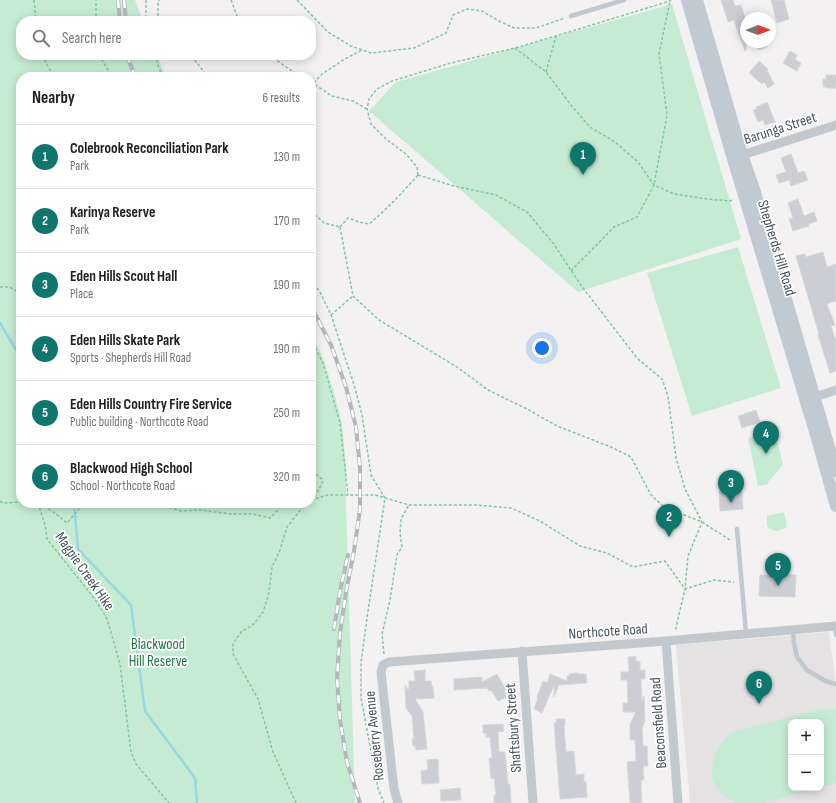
<!DOCTYPE html>
<html lang="en">
<head>
<meta charset="utf-8">
<style>
  :root { --surface:#fff; --page:#f6f6f6; --text:#202124; --muted:#757577; --line:#e0e0e0; --accent:#0f766e }
  body { margin:0; font-family:"Sofia Sans Condensed",sans-serif; background:var(--page); color:var(--text) }
  .controls { position:absolute; right:12px; bottom:12px; display:grid; overflow:hidden; border-radius:8px; box-shadow:0 2px 10px #0003 }
  .controls button { width:36px; height:36px; display:grid; place-items:center; padding:0; border:0; border-bottom:1px solid var(--line); background:var(--surface); color:var(--text); font:20px sans-serif }
  .compass { position:absolute; left:740px; top:12px; width:36px; height:36px; border-radius:50%; background:var(--surface); box-shadow:0 2px 10px #0003; rotate:89deg }
  .you { position:absolute; left:542px; top:348px; width:14px; height:14px; margin:-10px; border:3px solid #fff; border-radius:50%; background:#1a73e8; box-shadow:0 0 0 6px #1a73e833 }
  .badge { display:grid; place-items:center; width:26px; height:26px; border-radius:50%; background:var(--accent); color:#fff; font-size:13px; font-weight:700 }
  .pin { position:absolute; translate:-50% -33px; filter:drop-shadow(0 1px 2px #0008) }
  .pin::after { content:''; position:absolute; top:21px; width:14px; height:12px; background:inherit; clip-path:polygon(0 0,100% 0,50% 100%) }
  .list { margin:0; padding:0; list-style:none }
  h2 { display:flex; justify-content:space-between; align-items:center; height:52px; margin:0; padding:0 16px; font-size:17px }
  h2 small { font-size:13px; font-weight:400; color:var(--muted) }
  .list li { display:grid; grid-template-columns:26px 1fr auto; gap:12px; align-items:center; box-sizing:border-box; height:64px; padding:0 16px; border-top:1px solid var(--line) }
  .list b { display:block; font-size:15px; white-space:nowrap }
  .list p { margin:0; font-size:13px; white-space:nowrap; color:var(--muted) }
  .list em { font-size:13px; font-style:normal; color:var(--muted) }
  .icon { flex:none; width:22px; height:22px; fill:none; stroke:currentColor; stroke-width:2; stroke-linecap:round; stroke-linejoin:round }
  .map { position:relative; flex:none; width:836px; height:803px; overflow:hidden }
  .search { position:absolute; background:var(--surface); box-shadow:0 2px 10px #0003; left:16px; top:16px; width:300px; height:44px; display:flex; align-items:center; gap:10px; box-sizing:border-box; padding:0 14px; border-radius:16px; color:var(--muted); font-size:15px }
  .panel { position:absolute; background:var(--surface); box-shadow:0 2px 10px #0003; left:16px; top:72px; width:300px; height:436px; border-radius:16px }
  .map>svg:first-child { display:block }
  .education { fill:#e4e2e3; fill-rule:evenodd }
  .green { fill:#c5ecd2 }
  .lines { fill:none; stroke-linecap:round; stroke-linejoin:round }
  .stream { stroke:#96d7e4; stroke-width:2.5 }
  .building { fill:#ccced3; stroke:#d6d8dc }
  .path { stroke:#80c7a1; stroke-width:1.5; stroke-dasharray:3 2; stroke-linecap:butt }
  .lane { stroke:#c1c9ce; stroke-width:4.5 }
  .street { stroke:#c1c9ce; stroke-width:9 }
  .secondary { stroke:#c1cad3; stroke-width:12 }
  .rail-casing { stroke:#b4b7bb; stroke-width:4 }
  .rail { stroke:#fff; stroke-width:2.5; stroke-dasharray:8; stroke-linecap:butt }
  .labels { text-anchor:middle; stroke-width:3.5; stroke-linejoin:round; paint-order:stroke }
  .street-label { font-size:15px; fill:#4b555d; stroke:#fff }
  .park-label { font-size:15px; fill:#217949; stroke:#fff }
</style>
</head>
<body>
<div class="map">
<svg width="836" height="803" viewBox="0 0 836 803">
  <rect width="100%" height="100%" fill="#f3f1f1"/>
  <path class="education" d="M 829,632 L 836,686 L 836,803 L 690,803 L 676,645 ZM 791,722 L 821,722 L 821,788 L 791,788 Z"/>
  <path class="green" d="M 0,0 L 135,0 L 143,21 L 21,21 L 21,55 L 157,55 L 166,77 L 21,77 L 21,503 L 311,503 L 311,332 L 324,361 L 332,385 L 342,423 L 346,466 L 346,503 L 355,803 L 0,803 Z
    M 672,4 L 741,239 L 578,292 L 369,111 L 396,82 Z
    M 738,247 L 781,388 L 692,416 L 647,273 Z
    M 763,435 L 778,443 L 783,465 L 768,482 L 768,484 L 758,486 L 748,438 Z
    M 783,512 L 785,515 L 787,527 L 777,531 L 769,529 L 767,526 L 767,516 Z
    M 821,709 L 836,710 L 836,783 L 821,787 L 821,722 L 791,722 L 791,788 L 819,788 L 764,803 L 735,803 L 727,798 L 717,789 L 712,779 L 712,768 L 714,755 L 721,743 L 730,734 L 739,730 Z"/>
  <g class="lines">
    <path class="stream" d="M 0,323 L 21,358
      M 74,503 L 78,549 L 131,605 L 145,711 L 195,778 L 197,803"/>
  </g>
  <path class="building" d="M 721,0 L 733,0 L 735,6 L 741,5 L 746,21 L 746,51 L 745,51 L 734,20 L 728,22 Z
    M 771,0 L 784,0 L 789,19 L 777,23 Z
    M 747,42 L 765,42 L 767,47 L 760,50 Z
    M 790,51 L 797,55 L 795,59 L 801,63 L 797,71 L 783,63 Z
    M 759,61 L 768,69 L 767,70 L 774,84 L 768,88 L 764,82 L 762,84 L 749,73 Z
    M 826,75 L 836,75 L 836,88 L 826,88 L 826,87 L 823,87 L 823,79 L 826,79 Z
    M 767,102 L 775,122 L 765,125 L 763,120 L 758,122 L 753,110 L 757,109 L 756,107 Z
    M 791,154 L 798,173 L 804,171 L 808,180 L 791,186 L 789,180 L 779,183 L 776,175 L 786,172 L 781,158 Z
    M 798,199 L 804,216 L 814,212 L 817,221 L 808,224 L 809,226 L 793,231 L 789,219 L 793,218 L 788,203 Z
    M 823,252 L 827,267 L 836,264 L 836,301 L 827,304 L 835,325 L 831,326 L 836,341 L 836,371 L 830,373 L 818,335 L 819,334 L 796,256 L 805,254 L 806,257 Z
    M 756,410 L 760,422 L 742,428 L 738,416 Z
    M 740,471 L 743,509 L 720,511 L 719,491 L 724,491 L 723,472 Z
    M 782,574 L 796,575 L 795,597 L 759,596 L 760,575 L 782,576 Z
    M 636,656 L 636,661 L 640,661 L 640,670 L 645,670 L 645,679 L 641,679 L 642,701 L 644,696 L 645,721 L 642,728 L 643,746 L 647,746 L 648,766 L 643,766 L 644,780 L 641,780 L 642,803 L 630,803 L 627,762 L 636,761 L 635,740 L 630,740 L 630,724 L 636,712 L 623,712 L 623,703 L 628,703 L 627,680 L 621,680 L 621,672 L 629,672 L 628,657 Z
    M 425,670 L 425,681 L 431,681 L 432,687 L 433,687 L 434,698 L 415,699 L 423,712 L 427,749 L 416,750 L 415,746 L 413,746 L 412,739 L 414,739 L 412,716 L 406,708 L 405,685 L 407,689 L 409,689 L 409,681 L 415,681 L 414,671 Z
    M 578,673 L 579,674 L 586,674 L 587,683 L 559,685 L 554,697 L 554,685 L 542,713 L 534,709 L 538,698 L 537,697 L 543,681 L 547,683 L 550,674 L 567,681 L 567,676 L 569,676 L 569,674 Z
    M 497,674 L 506,690 L 504,690 L 507,697 L 498,701 L 491,690 L 489,691 L 487,688 L 454,690 L 454,679 L 482,677 L 482,682 Z
    M 556,719 L 565,719 L 565,726 L 564,726 L 566,752 L 574,751 L 576,775 L 584,774 L 584,782 L 586,782 L 587,797 L 560,799 L 554,723 L 556,723 Z
    M 503,724 L 504,731 L 498,732 L 499,752 L 505,752 L 508,784 L 510,784 L 511,803 L 494,803 L 494,795 L 496,795 L 494,778 L 491,779 L 489,758 L 492,758 L 490,737 L 486,737 L 486,733 L 483,733 L 483,725 Z
    M 438,759 L 439,783 L 422,784 L 421,771 L 428,770 L 427,760 Z
    M 460,788 L 461,800 L 441,801 L 440,790 Z"/>
  <g class="lines">
    <path class="path" d="M 34,0 L 36,21
      M 146,0 L 146,21
      M 231,0 L 239,21
      M 297,0 L 328,32 L 351,46 L 371,53 L 414,48 L 446,33 L 453,15 L 467,9 L 482,11 L 499,21 L 514,28 L 536,28 L 565,18
      M 96,21 L 96,0
      M 158,21 L 158,4 L 159,0
      M 515,48 L 546,72 L 571,105 L 590,127 L 615,142 L 638,162 L 654,185 L 674,194 L 707,199 L 730,201 L 734,199
      M 42,55 L 50,70 L 55,77
      M 99,55 L 112,77
      M 155,55 L 159,68 L 163,77
      M 176,55 L 178,57 L 194,59 L 208,77
      M 269,55 L 292,71 L 303,77
      M 546,72 L 556,36
      M 311,82 L 332,96 L 353,101 L 367,109
      M 314,83 L 322,74 L 345,59 L 362,50
      M 418,175 L 454,186 L 496,195 L 527,212 L 553,243 L 580,284 L 637,358 L 662,379 L 668,396 L 676,458 L 685,489 L 702,522 L 688,556 L 685,589 L 676,627 L 676,631
      M 418,175 L 417,167 L 406,154 L 386,139 L 371,124 L 367,109 L 369,99 L 377,89 L 392,81 L 451,63 L 515,48 L 569,32 L 670,1 L 671,0
      M 311,211 L 324,223 L 340,227
      M 340,227 L 353,296 L 379,320 L 457,367 L 488,390 L 527,409 L 557,426 L 611,447 L 631,457 L 651,495 L 664,507 L 702,522 L 730,540
      M 340,227 L 348,218 L 359,222 L 369,224 C 387,209 403,192 418,175
      M 571,271 L 614,227 L 637,217 L 654,185 L 667,115 L 659,54 L 670,1
      M 311,280 L 320,292 L 331,315 L 355,388 L 362,415 L 371,475 L 385,498 L 368,611 L 361,663 L 361,698 L 378,788 L 384,803
      M 0,287 L 9,287 L 21,293
      M 331,315 L 353,296
      M 311,339 L 323,363 L 340,423 L 348,495
      M 311,473 L 317,475 L 323,480 C 321,487 317,491 314,499
      M 311,500 L 328,495 L 375,495 L 409,505 L 476,505 L 511,508 L 540,521 L 580,546 L 607,553 L 633,567 L 665,561 L 685,589 L 714,580 L 734,582
      M 0,501 L 3,503 L 21,502
      M 38,503 L 45,525 L 47,539 L 97,602 L 107,619 L 120,664 L 131,752 L 136,764 L 169,803
      M 40,503 L 56,514 L 67,523 L 84,503
      M 155,503 L 181,511 L 201,510 L 231,514 L 253,514 L 270,518 L 282,506 L 304,503
      M 384,654 L 382,634 L 390,600 L 397,555 L 402,547 L 400,533 L 401,519 L 409,505
      M 296,803 L 273,752 L 258,699 L 233,654 L 233,644 L 241,632 L 254,624 L 263,612 L 269,593 L 272,567 L 280,550 L 287,527 L 306,503"/>
    <path class="lane" d="M 571,16 L 624,0
      M 737,529 L 746,633
      M 835,626 L 836,635
      M 793,630 L 794,644 L 797,657 L 807,670 L 825,681 L 836,684"/>
    <path class="street" d="M 736,157 L 836,125
      M 809,399 L 836,390
      M 666,641 L 678,803
      M 522,651 L 533,803
      M 398,803 L 394,789 L 381,672 L 383,665 L 389,662 L 666,641 L 836,626"/>
    <path class="secondary" d="M 687,0 L 733,159 L 816,435 L 836,506
      M 697,0 L 742,155 L 754,189 L 836,471"/>
    <g class="rail-casing">
      <path id="rail" d="M 118,0 L 120,21
        M 124,0 L 126,21
        M 127,55 L 135,77
        M 311,306 L 331,345 L 346,387 L 356,427 L 360,468 L 360,509 L 354,551 L 346,592 L 340,633 L 337,678 L 340,720 L 347,762 L 360,803
        M 334,629 L 340,591 L 348,555"/>
    </g>
    <use href="#rail" class="rail"/>
  </g>
  <g class="labels">
    <g class="street-label">
      <text transform="translate(780 128) rotate(-18)" y="5">Barunga Street</text>
      <text transform="translate(777 248) rotate(73)" y="5">Shepherds Hill Road</text>
      <text transform="translate(85 571) rotate(55)" y="5">Magpie Creek Hike</text>
      <text transform="translate(608 631) rotate(-4)" y="5">Northcote Road</text>
      <text transform="translate(658 723) rotate(-94)" y="5">Beaconsfield Road</text>
      <text transform="translate(513 728) rotate(-94)" y="5">Shaftsbury Street</text>
      <text transform="translate(374 736) rotate(-96)" y="5">Roseberry Avenue</text>
    </g>
    <g class="park-label">
      <text x="158" y="649">Blackwood<tspan x="158" dy="17">Hill Reserve</tspan></text>
    </g>
  </g>
</svg>
<div class="controls">
<button>+</button>
<button>−</button>
</div>
<svg class="compass" viewBox="-18 -18 36 36"><path d="M0-13l5 13h-10z" fill="#e53935"/><path d="M0 13l5-13h-10z" fill="#757577"/></svg>
<div class="you"></div>
<div class="pin badge" style="left:583px;top:175px">1</div>
<div class="pin badge" style="left:669px;top:537px">2</div>
<div class="pin badge" style="left:731px;top:503px">3</div>
<div class="pin badge" style="left:766px;top:454px">4</div>
<div class="pin badge" style="left:778px;top:586px">5</div>
<div class="pin badge" style="left:759px;top:704px">6</div>
<div class="search"><svg class="icon" aria-label="search" viewBox="0 0 24 24"><circle cx="10" cy="10" r="6"/><path d="M15 15l6 6"/></svg>Search here</div>
<section class="panel">
<h2>Nearby<small>6 results</small></h2>
<ul class="list">
<li><span class="badge">1</span><div><b>Colebrook Reconciliation Park</b><p>Park</p></div><em>130 m</em></li>
<li><span class="badge">2</span><div><b>Karinya Reserve</b><p>Park</p></div><em>170 m</em></li>
<li><span class="badge">3</span><div><b>Eden Hills Scout Hall</b><p>Place</p></div><em>190 m</em></li>
<li><span class="badge">4</span><div><b>Eden Hills Skate Park</b><p>Sports · Shepherds Hill Road</p></div><em>190 m</em></li>
<li><span class="badge">5</span><div><b>Eden Hills Country Fire Service</b><p>Public building · Northcote Road</p></div><em>250 m</em></li>
<li><span class="badge">6</span><div><b>Blackwood High School</b><p>School · Northcote Road</p></div><em>320 m</em></li>
</ul>
</section>
</div>
</body>
</html>
